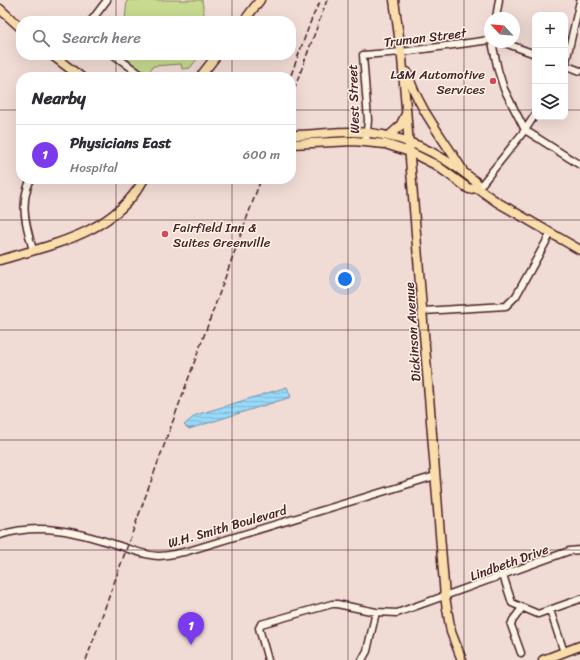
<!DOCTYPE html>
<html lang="en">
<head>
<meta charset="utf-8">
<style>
  :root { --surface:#fff; --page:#f7f7f7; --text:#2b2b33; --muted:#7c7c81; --line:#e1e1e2; --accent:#7c3aed }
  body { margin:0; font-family:Sriracha,sans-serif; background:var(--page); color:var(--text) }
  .controls { position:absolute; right:12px; top:12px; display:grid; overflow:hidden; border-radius:8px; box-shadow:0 4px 16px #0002 }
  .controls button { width:36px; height:36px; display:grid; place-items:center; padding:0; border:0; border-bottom:1px solid var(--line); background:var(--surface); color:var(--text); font:20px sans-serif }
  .compass { position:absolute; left:484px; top:12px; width:36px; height:36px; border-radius:50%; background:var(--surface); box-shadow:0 4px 16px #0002; rotate:296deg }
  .you { position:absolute; left:345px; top:279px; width:14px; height:14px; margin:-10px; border:3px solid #fff; border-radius:50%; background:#1a73e8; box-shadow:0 0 0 6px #1a73e833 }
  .badge { display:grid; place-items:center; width:26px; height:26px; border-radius:50%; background:var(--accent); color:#fff; font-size:13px; font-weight:700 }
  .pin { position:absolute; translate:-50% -33px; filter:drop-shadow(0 1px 2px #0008) }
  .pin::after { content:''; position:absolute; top:21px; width:14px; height:12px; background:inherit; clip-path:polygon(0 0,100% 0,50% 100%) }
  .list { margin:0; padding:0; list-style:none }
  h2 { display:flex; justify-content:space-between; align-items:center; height:52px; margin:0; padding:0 16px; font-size:17px }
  h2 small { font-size:13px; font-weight:400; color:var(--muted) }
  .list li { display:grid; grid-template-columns:26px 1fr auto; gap:12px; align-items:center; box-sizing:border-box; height:60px; padding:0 16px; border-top:1px solid var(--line) }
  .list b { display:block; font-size:15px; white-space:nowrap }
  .list p { margin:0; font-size:13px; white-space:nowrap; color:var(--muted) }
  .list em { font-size:13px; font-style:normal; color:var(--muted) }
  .icon { flex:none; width:22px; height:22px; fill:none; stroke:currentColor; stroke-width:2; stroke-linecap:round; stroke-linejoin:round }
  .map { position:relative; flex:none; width:580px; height:660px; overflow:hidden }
  .search { position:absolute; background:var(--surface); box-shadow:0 4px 16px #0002; left:16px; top:16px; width:280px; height:44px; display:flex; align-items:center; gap:10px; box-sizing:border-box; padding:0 14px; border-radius:16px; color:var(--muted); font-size:15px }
  .panel { position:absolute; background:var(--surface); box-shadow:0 4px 16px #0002; left:16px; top:72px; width:280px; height:112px; border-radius:16px }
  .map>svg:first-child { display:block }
  .pitch { fill:#c7da8f; stroke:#887c5d }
  .water { fill:url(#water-rules); stroke:#788fa6 }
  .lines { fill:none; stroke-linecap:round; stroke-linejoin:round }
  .minor-casing { stroke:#4a1f2b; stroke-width:9 }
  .major-casing { stroke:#4a1f2b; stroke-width:11 }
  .minor { stroke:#fcf5e5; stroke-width:6 }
  .major { stroke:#f9deab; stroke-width:8 }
  .rail { stroke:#4a1f2b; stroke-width:1.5; stroke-dasharray:6 3; stroke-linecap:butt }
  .grid { fill:none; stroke:#4a1f2b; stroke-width:1; stroke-opacity:0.55 }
  .poi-dot { fill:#d1495b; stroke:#fcf5e5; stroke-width:1.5 }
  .labels { text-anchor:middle; stroke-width:3; stroke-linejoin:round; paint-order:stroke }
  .street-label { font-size:13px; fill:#4a1f2b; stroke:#fcf5e5 }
  .poi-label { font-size:13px; fill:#4a1f2b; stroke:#fcf5e5; text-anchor:end }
</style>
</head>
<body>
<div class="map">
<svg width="580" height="660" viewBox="0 0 580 660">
  <defs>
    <pattern id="water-rules" width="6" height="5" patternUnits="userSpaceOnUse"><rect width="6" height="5" fill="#96d9f8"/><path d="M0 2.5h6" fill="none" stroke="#83bad5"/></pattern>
  </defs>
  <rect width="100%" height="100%" fill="#f1dcd5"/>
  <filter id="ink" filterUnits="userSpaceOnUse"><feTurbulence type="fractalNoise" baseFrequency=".025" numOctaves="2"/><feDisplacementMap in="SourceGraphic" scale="8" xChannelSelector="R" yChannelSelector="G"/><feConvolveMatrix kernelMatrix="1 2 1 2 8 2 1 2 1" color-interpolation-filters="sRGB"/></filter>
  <g filter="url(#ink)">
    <path class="pitch" d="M 127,0 L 202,0 L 205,21 L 125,21 Z
      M 122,55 L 200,55 L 190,68 L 182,69 L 181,64 L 153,66 L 147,75 Z"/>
    <path class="water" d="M 287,387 L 291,397 L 189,429 L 184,425 L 196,415 Z"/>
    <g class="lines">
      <g class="minor-casing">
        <path id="minor" d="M 496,18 L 499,0
          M 91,21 L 107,0
          M 492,42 L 498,70 L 504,89 L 525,130 L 580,165
          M 502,42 L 535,54
          M 114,55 L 144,77
          M 565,65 L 580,71
          M 565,66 L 580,1
          M 366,142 L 368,120 L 363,55 L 402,52 L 490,40
          M 31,179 C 19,203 26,226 33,250
          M 478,189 L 525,130 L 535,115
          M 423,311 L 506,306 L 516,296 L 551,233
          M 0,535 C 40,522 78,532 117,545 C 130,549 143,555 158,556 C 168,556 178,553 188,551 L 435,476
          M 503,575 L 512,603 L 538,614 L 580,599
          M 550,610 L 564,652
          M 521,653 L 511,625 L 513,620 L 522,608
          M 268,660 L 259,628 L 261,624 L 332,604 L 337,604 L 376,612 L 397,613 L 569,551 L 580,550
          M 362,660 L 367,651 L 376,612"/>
      </g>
      <g class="major-casing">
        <path id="major" d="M 394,0 L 402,58 L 445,597 L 451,632 L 462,660
          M 0,9 L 21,28
          M 244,21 L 260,0
          M 52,55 L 81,77
          M 407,72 C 418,108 443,138 462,169
          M 200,77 L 217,55
          M 291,135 C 312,135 332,132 352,132 C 401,132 438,152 475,181 L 477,183 L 477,188
          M 389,136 L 400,126 L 406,114
          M 291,144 L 354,141 L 385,144 L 410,152 L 436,165 L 469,189 L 477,188 L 497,202 L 580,250
          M 0,260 C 55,244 114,233 144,179
          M 543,660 L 580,646"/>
      </g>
      <use href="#minor" class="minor"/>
      <use href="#major" class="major"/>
      <path class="rail" d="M 291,75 L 312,18 L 321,0
        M 291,98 L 327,0
        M 86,660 L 261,179"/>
    </g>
  </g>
  <path class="grid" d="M 116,0 L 116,21M 232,0 L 232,21M 348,0 L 348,660M 464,0 L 464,660M 116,55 L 116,77M 232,55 L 232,77M 0,110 L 21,110M 291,110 L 535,110M 565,110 L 580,110M 116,179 L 116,660M 232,179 L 232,660M 0,220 L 580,220M 0,330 L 580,330M 0,440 L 580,440M 0,550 L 580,550"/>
  <g class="poi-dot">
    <circle cx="493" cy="81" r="4"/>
    <circle cx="165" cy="234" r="4"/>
  </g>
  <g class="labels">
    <g class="street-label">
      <text transform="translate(425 37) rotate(-7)" y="5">Truman Street</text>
      <text transform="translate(353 99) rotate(-92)" y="5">West Street</text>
      <text transform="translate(412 332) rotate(-94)" y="5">Dickinson Avenue</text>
      <text transform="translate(227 526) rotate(-16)" y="5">W.H. Smith Boulevard</text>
      <text transform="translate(509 562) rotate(-20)" y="5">Lindbeth Drive</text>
    </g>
    <g class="poi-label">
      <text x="485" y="79">L&amp;M Automotive<tspan x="485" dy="15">Services</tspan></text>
      <text x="173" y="232" text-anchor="start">Fairfield Inn &amp;<tspan x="173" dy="15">Suites Greenville</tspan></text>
    </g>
  </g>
</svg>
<div class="controls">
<button>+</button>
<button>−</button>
<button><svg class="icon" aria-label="layers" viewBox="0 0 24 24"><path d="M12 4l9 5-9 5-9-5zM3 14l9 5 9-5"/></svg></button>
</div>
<svg class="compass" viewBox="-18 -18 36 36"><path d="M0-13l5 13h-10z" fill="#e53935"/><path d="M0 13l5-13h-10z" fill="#7c7c81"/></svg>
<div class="you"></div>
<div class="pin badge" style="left:191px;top:645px">1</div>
<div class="search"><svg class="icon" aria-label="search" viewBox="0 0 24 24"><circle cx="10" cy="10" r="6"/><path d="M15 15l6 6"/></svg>Search here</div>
<section class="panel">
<h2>Nearby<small></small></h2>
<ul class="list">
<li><span class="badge">1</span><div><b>Physicians East</b><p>Hospital</p></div><em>600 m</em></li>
</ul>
</section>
</div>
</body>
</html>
